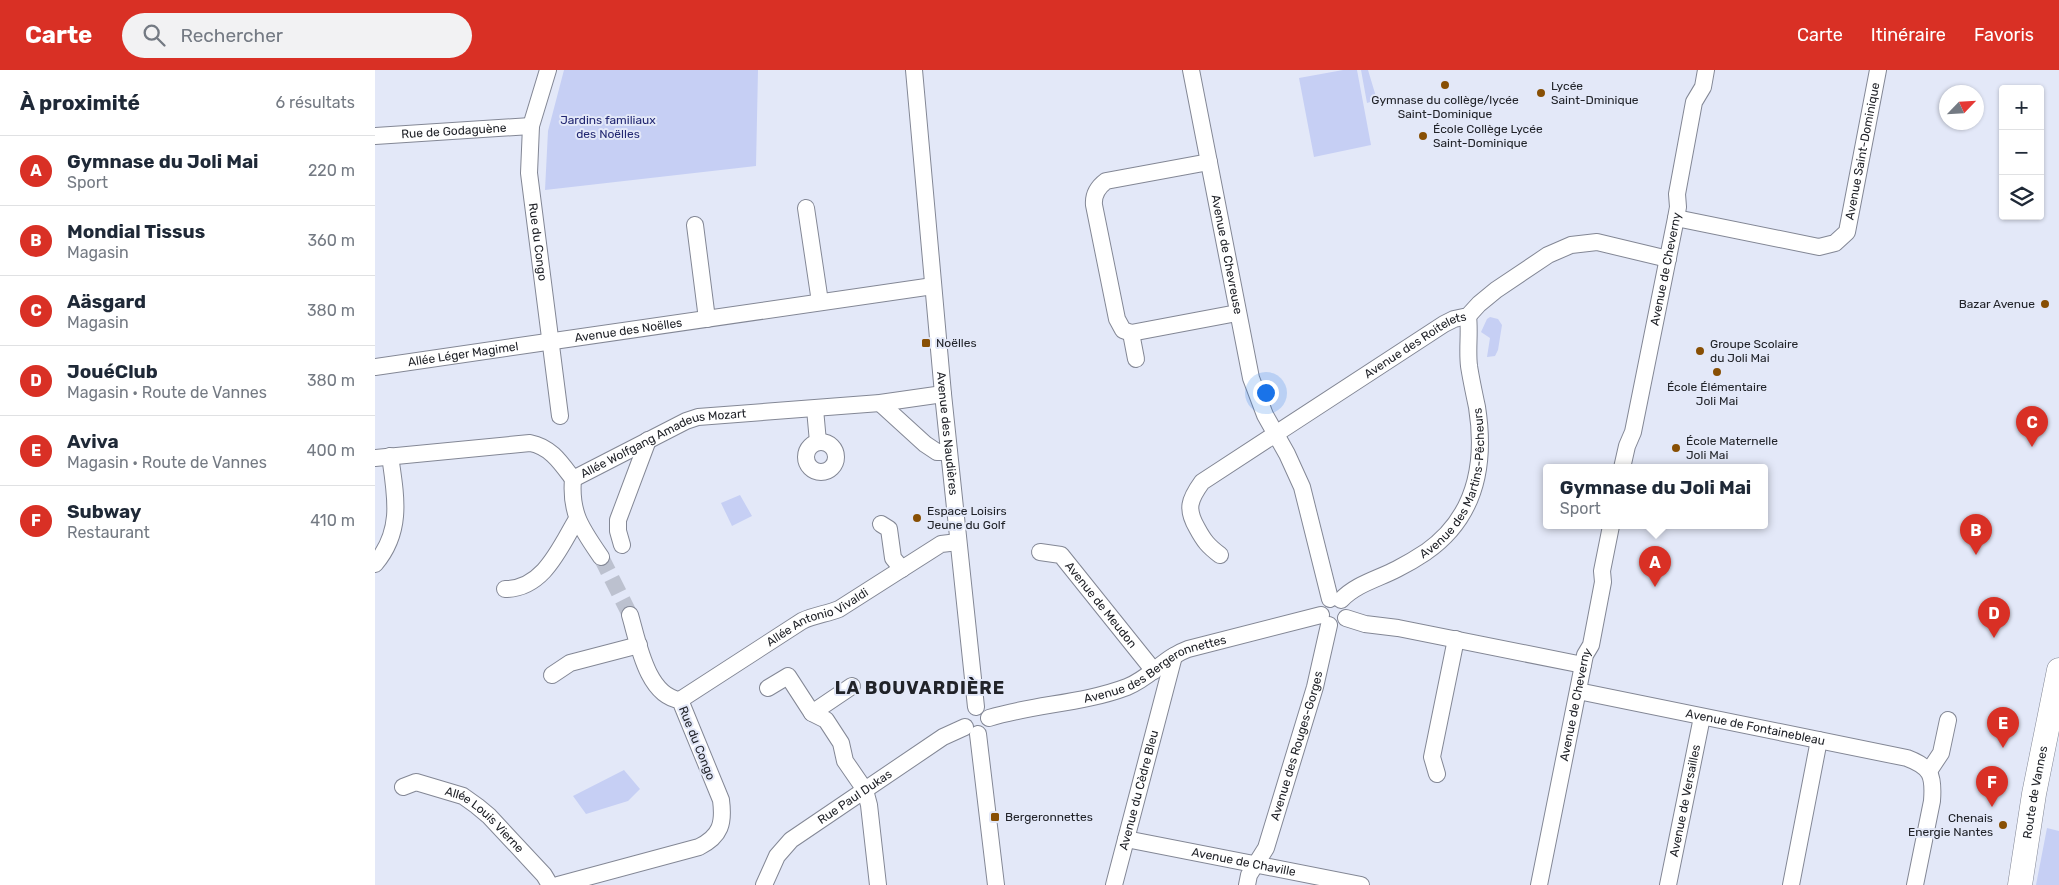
<!DOCTYPE html>
<html lang="fr">
<head>
<meta charset="utf-8">
<style>
  :root { --surface:#fff; --page:#f2f2f3; --text:#1f2937; --muted:#747a83; --line:#e0e1e3; --accent:#d93025 }
  body { margin:0; font-family:Rubik,sans-serif; background:var(--page); color:var(--text) }
  .controls { position:absolute; right:15px; top:15px; display:grid; overflow:hidden; border-radius:5px; box-shadow:0 1px 4px #0004 }
  .controls button { width:45px; height:45px; display:grid; place-items:center; padding:0; border:0; border-bottom:1px solid var(--line); background:var(--surface); color:var(--text); font:25px sans-serif }
  .compass { position:absolute; left:1564px; top:15px; width:45px; height:45px; border-radius:50%; background:var(--surface); box-shadow:0 1px 4px #0004; rotate:65deg }
  .you { position:absolute; left:890px; top:322px; width:18px; height:18px; margin:-12px; border:4px solid #fff; border-radius:50%; background:#1a73e8; box-shadow:0 0 0 8px #1a73e833 }
  .badge { display:grid; place-items:center; width:32px; height:32px; border-radius:50%; background:var(--accent); color:#fff; font-size:16px; font-weight:700 }
  .pin { position:absolute; translate:-50% -41px; filter:drop-shadow(0 1px 2px #0008) }
  .pin::after { content:''; position:absolute; top:26px; width:18px; height:15px; background:inherit; clip-path:polygon(0 0,100% 0,50% 100%) }
  .popup { position:absolute; left:1168px; top:394px; width:225px; height:65px; box-sizing:border-box; display:grid; place-content:center; border-radius:5px; background:var(--surface); filter:drop-shadow(0 1px 4px #0005); font-size:16px; white-space:nowrap; color:var(--muted) }
  .popup b { font-size:19px; color:var(--text) }
  .popup::after { content:''; position:absolute; left:50%; top:100%; margin-left:-10px; border:10px solid transparent; border-top-color:var(--surface) }
  .list { margin:0; padding:0; list-style:none }
  h2 { display:flex; justify-content:space-between; align-items:center; height:65px; margin:0; padding:0 20px; font-size:21px }
  h2 small { font-size:16px; font-weight:400; color:var(--muted) }
  .list li { display:grid; grid-template-columns:32px 1fr auto; gap:15px; align-items:center; box-sizing:border-box; height:70px; padding:0 20px; border-top:1px solid var(--line) }
  .list b { display:block; font-size:19px; white-space:nowrap }
  .list p { margin:0; font-size:16px; white-space:nowrap; color:var(--muted) }
  .list em { font-size:16px; font-style:normal; color:var(--muted) }
  .icon { flex:none; width:28px; height:28px; fill:none; stroke:currentColor; stroke-width:2; stroke-linecap:round; stroke-linejoin:round }
  .map { position:relative; flex:none; width:1684px; height:815px; overflow:hidden }
  header { display:flex; align-items:center; gap:30px; box-sizing:border-box; height:70px; padding:0 25px; background:var(--accent); color:#fff }
  header strong { font-size:24px }
  nav { display:flex; gap:28px; margin-inline-start:auto; font-size:18px }
  .search { width:350px; height:45px; background:var(--page); display:flex; align-items:center; gap:12px; box-sizing:border-box; padding:0 18px; border-radius:28px; color:var(--muted); font-size:19px }
  main { display:flex }
  aside { flex:1; background:var(--surface) }
  .map>svg:first-child { display:block }
  .green { fill:#c6cff4 }
  .lines { fill:none; stroke-linecap:round; stroke-linejoin:round }
  .minor-tunnel { stroke:#bcc1cf; stroke-width:16; stroke-dasharray:16 8; stroke-linecap:butt }
  .minor-casing { stroke:#838795; stroke-width:18 }
  .secondary-casing { stroke:#838795; stroke-width:25 }
  .minor { stroke:#fff; stroke-width:16 }
  .secondary { stroke:#fff; stroke-width:24 }
  .poi-dot { fill:#884f04; stroke:#e3e8f8; stroke-width:2 }
  .labels { text-anchor:middle; stroke-width:4; stroke-linejoin:round; paint-order:stroke }
  .poi-label { font-size:12px; fill:#212329; stroke:#e3e8f8; text-anchor:start }
  .park-label { font-size:12px; fill:#222771; stroke:#e3e8f8 }
  .street-label { font-size:12px; fill:#212329; stroke:#e3e8f8 }
  .district-label { font-size:18px; font-weight:bold; letter-spacing:1px; fill:#212329; stroke:#e3e8f8 }
</style>
</head>
<body>
<header>
<strong>Carte</strong>
<div class="search"><svg class="icon" aria-label="search" viewBox="0 0 24 24"><circle cx="10" cy="10" r="6"/><path d="M15 15l6 6"/></svg>Rechercher</div>
<nav><a>Carte</a><a>Itinéraire</a><a>Favoris</a></nav>
</header>
<main>
<aside>
<h2>À proximité<small>6 résultats</small></h2>
<ul class="list">
<li><span class="badge">A</span><div><b>Gymnase du Joli Mai</b><p>Sport</p></div><em>220 m</em></li>
<li><span class="badge">B</span><div><b>Mondial Tissus</b><p>Magasin</p></div><em>360 m</em></li>
<li><span class="badge">C</span><div><b>Aäsgard</b><p>Magasin</p></div><em>380 m</em></li>
<li><span class="badge">D</span><div><b>JouéClub</b><p>Magasin · Route de Vannes</p></div><em>380 m</em></li>
<li><span class="badge">E</span><div><b>Aviva</b><p>Magasin · Route de Vannes</p></div><em>400 m</em></li>
<li><span class="badge">F</span><div><b>Subway</b><p>Restaurant</p></div><em>410 m</em></li>
</ul>
</aside>
<div class="map">
<svg width="1684" height="815" viewBox="0 0 1684 815">
  <rect width="100%" height="100%" fill="#e3e8f8"/>
  <path class="green" d="M 189,0 L 383,0 L 381,96 L 170,120 L 173,61 Z
    M 968,0 L 982,0 L 996,75 L 939,87 L 924,8 Z
    M 986,0 L 993,0 L 1002,30 L 992,33 Z
    M 1115,247 L 1123,249 L 1127,255 L 1123,280 L 1120,286 L 1112,287 L 1115,268 L 1106,262 L 1112,249 Z
    M 365,425 L 377,446 L 357,456 L 346,433 Z
    M 249,700 L 265,719 L 253,731 L 211,744 L 198,726 Z
    M 1672,758 L 1684,761 L 1684,815 L 1661,815 Z"/>
  <g class="lines">
    <path class="minor-tunnel" d="M 226,487 L 255,545"/>
    <g class="minor-casing">
      <g id="minor">
        <path id="s1" d="M 173,0 L 156,56 L 154,103 L 185,346"/>
        <path id="s2" d="M 539,0 L 568,324 L 601,637"/>
        <path id="s3" d="M 816,0 L 876,308 L 890,345 L 912,384 L 927,417 L 955,529"/>
        <path id="s4" d="M 0,66 L 156,56"/>
        <path d="M 834,92 L 731,111 C 723,117 718,124 719,135 L 742,249 L 748,260 L 756,263 L 862,243"/>
        <path d="M 431,138 L 445,232"/>
        <path id="s5" d="M 1301,148 L 1444,177 L 1460,173 L 1472,162 L 1503,0"/>
        <path d="M 320,155 L 332,249"/>
        <path d="M 756,263 L 761,289"/>
        <path id="s6" d="M 0,297 L 558,216"/>
        <path d="M 505,333 L 550,374 L 562,382 L 574,382"/>
        <path d="M 440,339 L 443,372"/>
        <circle cx="446" cy="387" r="15"/>
        <path id="s7" d="M 0,388 L 155,373 C 176,377 186,393 198,409 L 311,351 L 323,347 L 505,333 L 568,324"/>
        <path id="s8" d="M 1247,398 L 1252,376 L 1258,362 L 1301,148 L 1303,137 L 1302,124 L 1319,32 L 1328,17 L 1331,0"/>
        <path d="M 198,409 C 195,444 207,459 226,487"/>
        <path d="M 506,454 L 514,459 L 518,488 L 527,499"/>
        <path d="M 247,475 L 243,461 L 243,450 L 273,370"/>
        <path id="s9" d="M 665,482 L 686,485 L 779,601"/>
        <path id="s10" d="M 845,485 C 833,476 829,471 822,458 C 811,439 814,430 827,412 L 1069,254 L 1079,249 L 1093,246 L 1104,234 L 1121,220 L 1173,185 L 1196,175 L 1222,172 L 1293,189"/>
        <path d="M 0,494 C 28,461 21,427 15,386"/>
        <path d="M 130,519 C 169,519 185,477 202,449"/>
        <path id="s11" d="M 966,530 C 981,514 1003,509 1022,499 C 1032,494 1042,488 1051,482 C 1101,447 1111,394 1102,337 C 1099,323 1096,309 1094,296 C 1092,279 1095,263 1093,246"/>
        <path d="M 971,548 L 990,554 L 1023,558 L 1208,595"/>
        <path d="M 177,605 L 195,593 L 264,575"/>
        <path d="M 393,618 L 413,606 L 437,643 L 451,650 L 466,673 L 470,691 L 490,720 L 494,735 L 503,815"/>
        <path id="s12" d="M 1203,621 L 1532,688 C 1556,697 1559,705 1557,731 L 1540,815"/>
        <path id="s13" d="M 305,630 L 427,551 C 439,545 452,544 464,539 L 566,474 L 583,472"/>
        <path d="M 437,643 L 477,616"/>
        <path id="s14" d="M 614,648 C 659,634 707,634 752,617 C 775,608 790,587 813,579 L 946,545"/>
        <path d="M 603,664 L 621,815"/>
        <path d="M 1554,701 L 1566,683 L 1573,650"/>
        <path d="M 1062,704 L 1057,687 L 1081,569"/>
        <path id="s15" d="M 28,717 L 41,712 L 88,726 L 102,736 L 114,746 L 169,805 L 175,815"/>
        <path id="s16" d="M 751,769 L 986,815"/>
        <path d="M 183,815 L 324,777 C 346,766 349,753 346,730 L 305,630 C 272,626 263,572 255,545"/>
        <path id="s17" d="M 389,815 L 402,786 L 416,770 L 568,667 L 590,657"/>
        <path id="s18" d="M 739,815 L 799,586"/>
        <path id="s19" d="M 872,815 L 874,805 L 891,778 L 940,617 L 954,555"/>
        <path id="s20" d="M 1164,815 L 1210,585 L 1216,575 L 1228,512 L 1227,501 L 1236,456"/>
        <path id="s21" d="M 1293,815 L 1327,647"/>
        <path d="M 1416,815 L 1444,670"/>
      </g>
    </g>
    <g class="secondary-casing">
      <g id="secondary">
        <path id="s22" d="M 1645,815 L 1659,724 L 1684,600"/>
      </g>
    </g>
    <use href="#minor" class="minor"/>
    <use href="#secondary" class="secondary"/>
  </g>
  <g class="poi-dot">
    <circle cx="1070" cy="15" r="5"/>
    <circle cx="1166" cy="23" r="5"/>
    <circle cx="1048" cy="66" r="5"/>
    <circle cx="1670" cy="234" r="5"/>
    <rect x="546" y="268" width="10" height="10" rx="2.5"/>
    <circle cx="1325" cy="281" r="5"/>
    <circle cx="1342" cy="302" r="5"/>
    <circle cx="1301" cy="378" r="5"/>
    <circle cx="542" cy="448" r="5"/>
    <rect x="615" y="742" width="10" height="10" rx="2.5"/>
    <circle cx="1628" cy="755" r="5"/>
  </g>
  <g class="labels">
    <g class="poi-label">
      <text x="1176" y="20">Lycée<tspan x="1176" dy="14">Saint-Dminique</tspan></text>
      <text x="1070" y="34" text-anchor="middle">Gymnase du collège/lycée<tspan x="1070" dy="14">Saint-Dominique</tspan></text>
      <text x="1058" y="63">École Collège Lycée<tspan x="1058" dy="14">Saint-Dominique</tspan></text>
      <text x="1660" y="238" text-anchor="end">Bazar Avenue</text>
      <text x="561" y="277">Noëlles</text>
      <text x="1335" y="278">Groupe Scolaire<tspan x="1335" dy="14">du Joli Mai</tspan></text>
      <text x="1342" y="321" text-anchor="middle">École Élémentaire<tspan x="1342" dy="14">Joli Mai</tspan></text>
      <text x="1311" y="375">École Maternelle<tspan x="1311" dy="14">Joli Mai</tspan></text>
      <text x="552" y="445">Espace Loisirs<tspan x="552" dy="14">Jeune du Golf</tspan></text>
      <text x="630" y="751">Bergeronnettes</text>
      <text x="1618" y="752" text-anchor="end">Chenais<tspan x="1618" dy="14">Energie Nantes</tspan></text>
    </g>
    <g class="park-label">
      <text x="233" y="54">Jardins familiaux<tspan x="233" dy="14">des Noëlles</tspan></text>
    </g>
    <g class="street-label">
      <text dy="4" stroke="none"><textPath href="#s4" startOffset="79">Rue de Godaguène</textPath></text>
      <text dy="4" stroke="none"><textPath href="#s5" startOffset="261">Avenue Saint-Dominique</textPath></text>
      <text dy="4" stroke="none"><textPath href="#s1" startOffset="175">Rue du Congo</textPath></text>
      <text dy="4" stroke="none"><textPath href="#s3" startOffset="188">Avenue de Chevreuse</textPath></text>
      <text dy="4" stroke="none"><textPath href="#s8" startOffset="204">Avenue de Cheverny</textPath></text>
      <text dy="4" stroke="none"><textPath href="#s6" startOffset="256">Avenue des Noëlles</textPath></text>
      <text dy="4" stroke="none"><textPath href="#s10" startOffset="340">Avenue des Roitelets</textPath></text>
      <text dy="4" stroke="none"><textPath href="#s6" startOffset="89">Allée Léger Magimel</textPath></text>
      <text dy="4" stroke="none"><textPath href="#s2" startOffset="365">Avenue des Naudières</textPath></text>
      <text dy="4" stroke="none"><textPath href="#s7" startOffset="312">Allée Wolfgang Amadeus Mozart</textPath></text>
      <text dy="4" stroke="none"><textPath href="#s11" startOffset="176">Avenue des Martins-Pêcheurs</textPath></text>
      <text dy="4" stroke="none"><textPath href="#s9" startOffset="85">Avenue de Meudon</textPath></text>
      <text dy="4" stroke="none"><textPath href="#s13" startOffset="161">Allée Antonio Vivaldi</textPath></text>
      <text dy="4" stroke="none"><textPath href="#s14" startOffset="175">Avenue des Bergeronnettes</textPath></text>
      <text dy="4" stroke="none"><textPath href="#s20" startOffset="184">Avenue de Cheverny</textPath></text>
      <text dy="4" stroke="none"><textPath href="#s12" startOffset="181">Avenue de Fontainebleau</textPath></text>
      <text transform="translate(322 673) rotate(68)" y="4">Rue du Congo</text>
      <text dy="4" stroke="none"><textPath href="#s19" startOffset="149">Avenue des Rouges-Gorges</textPath></text>
      <text dy="4" stroke="none"><textPath href="#s18" startOffset="98">Avenue du Cèdre Bleu</textPath></text>
      <text dy="4" stroke="none"><textPath href="#s22" startOffset="94">Route de Vannes</textPath></text>
      <text dy="4" stroke="none"><textPath href="#s17" startOffset="130">Rue Paul Dukas</textPath></text>
      <text dy="4" stroke="none"><textPath href="#s21" startOffset="86">Avenue de Versailles</textPath></text>
      <text dy="4" stroke="none"><textPath href="#s15" startOffset="94">Allée Louis Vierne</textPath></text>
      <text dy="4" stroke="none"><textPath href="#s16" startOffset="120">Avenue de Chaville</textPath></text>
    </g>
    <g class="district-label">
      <text x="545" y="624">LA BOUVARDIÈRE</text>
    </g>
  </g>
</svg>
<div class="controls">
<button>+</button>
<button>−</button>
<button><svg class="icon" aria-label="layers" viewBox="0 0 24 24"><path d="M12 4l9 5-9 5-9-5zM3 14l9 5 9-5"/></svg></button>
</div>
<svg class="compass" viewBox="-18 -18 36 36"><path d="M0-13l5 13h-10z" fill="#e53935"/><path d="M0 13l5-13h-10z" fill="#747a83"/></svg>
<div class="you"></div>
<div class="pin badge" style="left:1280px;top:517px">A</div>
<div class="popup"><b>Gymnase du Joli Mai</b>Sport</div>
<div class="pin badge" style="left:1601px;top:485px">B</div>
<div class="pin badge" style="left:1657px;top:377px">C</div>
<div class="pin badge" style="left:1619px;top:568px">D</div>
<div class="pin badge" style="left:1628px;top:678px">E</div>
<div class="pin badge" style="left:1617px;top:737px">F</div>
</div>
</main>
</body>
</html>
